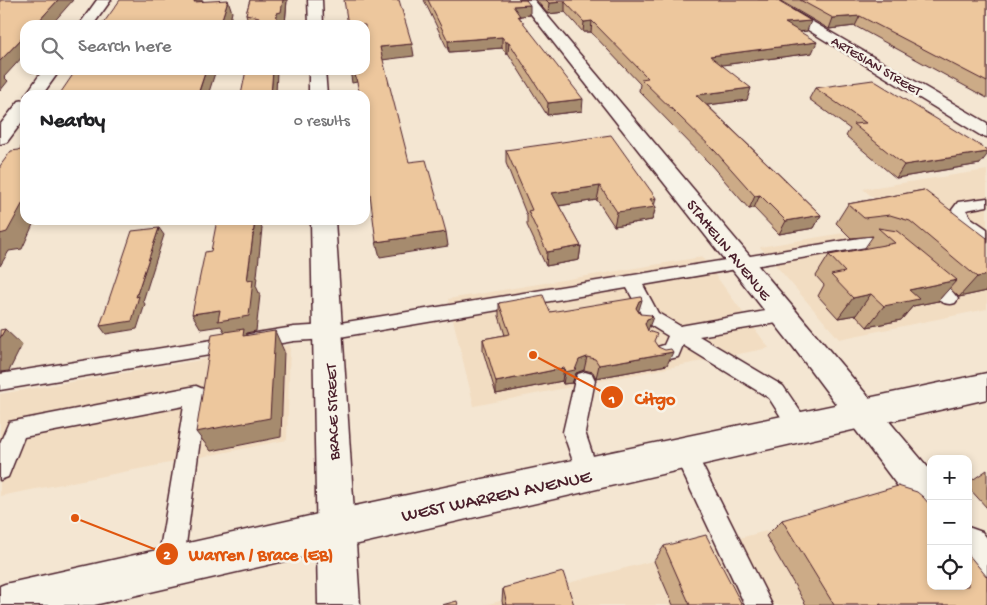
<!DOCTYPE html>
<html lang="en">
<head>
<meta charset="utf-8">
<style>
  :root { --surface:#fff; --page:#f6f6f6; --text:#202124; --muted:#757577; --line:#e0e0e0 }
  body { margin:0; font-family:"Gochi Hand",sans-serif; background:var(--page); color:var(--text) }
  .controls { position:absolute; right:15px; bottom:15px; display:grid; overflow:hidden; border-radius:10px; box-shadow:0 2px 8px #0003 }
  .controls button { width:45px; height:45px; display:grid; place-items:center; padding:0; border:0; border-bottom:1px solid var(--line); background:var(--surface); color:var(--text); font:25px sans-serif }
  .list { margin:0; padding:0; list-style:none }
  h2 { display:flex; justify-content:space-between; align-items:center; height:65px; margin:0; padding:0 20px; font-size:21px }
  h2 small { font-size:16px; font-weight:400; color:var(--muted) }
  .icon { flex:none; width:28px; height:28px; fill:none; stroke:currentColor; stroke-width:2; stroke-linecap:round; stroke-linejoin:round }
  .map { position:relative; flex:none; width:987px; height:605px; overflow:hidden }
  .search { position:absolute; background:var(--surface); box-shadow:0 2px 8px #0003; left:20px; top:20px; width:350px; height:55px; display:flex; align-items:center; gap:12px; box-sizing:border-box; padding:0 18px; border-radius:15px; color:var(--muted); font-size:19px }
  .panel { position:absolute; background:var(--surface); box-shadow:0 2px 8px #0003; left:20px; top:90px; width:350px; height:135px; border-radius:15px }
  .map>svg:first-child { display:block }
  .built { fill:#f2ddc2 }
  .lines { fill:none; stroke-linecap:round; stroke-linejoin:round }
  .service-casing { stroke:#4a1f2b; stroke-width:3 }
  .minor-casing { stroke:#4a1f2b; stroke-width:3 }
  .secondary-casing { stroke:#4a1f2b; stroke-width:3 }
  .service { fill:#f7f3e8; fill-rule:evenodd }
  .minor { fill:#f7f3e8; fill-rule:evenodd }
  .secondary { fill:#f7f3e8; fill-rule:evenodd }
  .wall { fill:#ccab87; stroke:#4a1f2b }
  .shaded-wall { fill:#a68b6e; stroke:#4a1f2b }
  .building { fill:#edc79d; stroke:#4a1f2b }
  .labels { text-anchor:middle; stroke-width:5; stroke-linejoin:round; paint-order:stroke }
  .far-street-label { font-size:14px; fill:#4a1f2b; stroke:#f7f3e8 }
  .street-label { font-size:16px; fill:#4a1f2b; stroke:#f7f3e8 }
  .near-street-label { font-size:19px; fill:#4a1f2b; stroke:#f7f3e8 }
  .leader { fill:none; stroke:#e0560e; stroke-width:2 }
  .callout-dot { fill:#e0560e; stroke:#f7f3e8; stroke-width:2 }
  .mark-label { font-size:15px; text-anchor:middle; font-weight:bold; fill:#fff }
  .callout-label { font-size:18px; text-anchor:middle; font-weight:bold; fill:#e0560e; stroke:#f7f3e8; stroke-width:5; stroke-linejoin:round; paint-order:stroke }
</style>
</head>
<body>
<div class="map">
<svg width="987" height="605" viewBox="0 0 987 605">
  <rect width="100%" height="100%" fill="#f4e6d2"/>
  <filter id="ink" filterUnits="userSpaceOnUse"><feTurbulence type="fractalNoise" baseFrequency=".02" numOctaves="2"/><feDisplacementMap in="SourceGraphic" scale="10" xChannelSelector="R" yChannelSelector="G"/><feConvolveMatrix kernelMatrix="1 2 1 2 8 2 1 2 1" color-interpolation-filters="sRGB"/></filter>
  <g filter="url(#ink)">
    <path class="built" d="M 987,170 L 987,309 L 839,339 L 760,247 L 903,223 L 863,189 Z
      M 702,257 L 769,348 L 474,406 L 448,299 Z
      M 290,345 L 287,440 L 0,496 L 0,394 Z
      M 888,499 L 931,586 L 967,605 L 485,605 Z"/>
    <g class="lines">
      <g class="service-casing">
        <path id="service" d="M 987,198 L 987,206 L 966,210 L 971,218 L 987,229 L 987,242 C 971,238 960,223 952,210 L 958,202 Z
          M 866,237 C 877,237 892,238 899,248 L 897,252 C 886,255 877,247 866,247 L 643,285 L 658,313 L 680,326 L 783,308 L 789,310 L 792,315 L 789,320 L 783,322 L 699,336 L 783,386 L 811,427 L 808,434 L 800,436 L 792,434 L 769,398 L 683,345 L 678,357 L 661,361 L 654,358 L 651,353 L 654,348 L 664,345 L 668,336 L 650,325 L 643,327 L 637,325 L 634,320 L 637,315 L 641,314 L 627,288 L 328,339 L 294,341 L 0,390 L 0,374 L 294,327 L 328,325 Z
          M 926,273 C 937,276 952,289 958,299 L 955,303 C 941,308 930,292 920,283 L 918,279 L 920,275 Z
          M 585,372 L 592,374 L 595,380 L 585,432 L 599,474 L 596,482 L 588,485 L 580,482 L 563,432 L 575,380 L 578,374 Z
          M 196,386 L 203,389 L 206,395 L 183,567 L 179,576 L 170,580 L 161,576 L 157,567 L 184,406 L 24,437 L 8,477 L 0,480 L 0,443 L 9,422 Z
          M 684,442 L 692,445 L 772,605 L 745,605 L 673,452 L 676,445 Z"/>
      </g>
      <g class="minor-casing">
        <path id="minor" d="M 97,0 L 111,0 L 93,25 L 79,25 Z
          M 308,0 L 322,0 L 323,25 L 309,25 Z
          M 520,0 L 534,0 L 931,471 L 931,518 L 918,513 L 794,348 Z
          M 759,0 L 775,0 L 987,123 L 987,137 L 980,135 Z
          M 43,70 L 60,70 L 42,95 L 25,96 Z
          M 309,70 L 325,70 L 327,95 L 309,95 Z
          M 25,100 L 25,118 L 7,142 L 0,144 L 0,125 L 19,101 Z
          M 311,220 L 335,220 L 360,605 L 318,605 Z
          M 968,527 L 982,532 L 987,538 L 987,590 L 973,584 L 968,578 Z"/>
      </g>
      <g class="secondary-casing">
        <path id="secondary" d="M 987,373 L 987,399 L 94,605 L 0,605 L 0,586 L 5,584 L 336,510 Z"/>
      </g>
      <use href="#service" class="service"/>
      <use href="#minor" class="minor"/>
      <use href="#secondary" class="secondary"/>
    </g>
    <path class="wall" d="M 250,0 L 287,0 L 285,24 L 280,25 L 249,25 L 246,14 Z
      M 424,0 L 526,0 L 530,15 L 520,16 L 520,19 L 582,111 L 547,115 L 508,53 L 506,53 L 502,48 L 449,52 Z
      M 536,0 L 776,0 L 807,31 L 800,32 L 812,53 L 722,65 L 747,100 L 707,105 L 821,215 L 814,228 L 779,234 L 754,208 L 749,209 L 711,165 L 639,91 L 640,84 L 591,32 L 583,32 L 565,12 L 548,14 Z
      M 779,0 L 987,0 L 987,98 L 855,26 L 829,29 Z
      M 815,88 L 980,164 L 896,178 L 846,136 L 850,129 L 809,99 Z
      M 506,150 L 656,207 L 652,220 L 614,226 L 597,200 L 559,206 L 581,246 L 579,260 L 546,266 L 527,225 L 527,216 L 506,163 Z
      M 924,190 L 987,291 L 959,297 L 949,288 L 938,301 L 913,306 L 901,320 L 867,327 L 856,315 L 838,318 L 818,296 L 824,285 L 816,276 L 829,255 L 864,249 L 873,236 L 851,238 L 836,223 L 848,204 Z
      M 499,303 L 550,312 L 639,311 L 648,330 L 647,331 L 667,365 L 596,378 L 593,372 L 584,370 L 576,373 L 572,383 L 563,384 L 562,381 L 496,394 L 483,351 L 483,339 L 505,335 L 499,316 Z
      M 987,470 L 987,508 L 968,487 L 968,483 Z
      M 782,520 L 987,605 L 806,605 L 766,536 Z
      M 664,546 L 742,605 L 673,605 L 654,561 Z
      M 503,588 L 574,605 L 503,605 L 502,601 Z"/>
    <path class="shaded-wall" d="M 58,0 L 73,0 L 51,25 L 35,25 Z
      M 195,0 L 203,0 L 199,15 L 194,2 Z
      M 228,0 L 232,12 L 229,25 L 220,25 Z
      M 283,0 L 287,0 L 285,24 L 276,25 L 277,13 Z
      M 565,2 L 565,12 L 548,14 L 549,3 Z
      M 530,5 L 530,15 L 513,17 L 513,6 Z
      M 860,16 L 855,26 L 829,29 L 833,18 Z
      M 592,21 L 591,32 L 583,32 L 584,22 Z
      M 811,21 L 807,31 L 781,34 L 785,23 Z
      M 25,35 L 25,54 L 4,77 L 8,81 L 0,91 L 0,61 Z
      M 502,37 L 502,48 L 449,52 L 448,41 Z
      M 506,42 L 509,42 L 508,53 L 506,53 Z
      M 817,42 L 812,53 L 707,67 L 710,56 Z
      M 412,44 L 414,56 L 382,60 L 380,47 Z
      M 206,70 L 216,70 L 208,95 L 198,95 Z
      M 273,70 L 277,70 L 276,95 L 271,95 Z
      M 350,70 L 354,70 L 357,82 L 352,83 Z
      M 751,88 L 747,100 L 692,107 L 696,95 Z
      M 583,99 L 582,111 L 547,115 L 548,103 Z
      M 987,152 L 987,155 L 980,164 L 896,178 L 904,165 Z
      M 600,186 L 597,200 L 551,207 L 552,193 Z
      M 760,195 L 754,208 L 749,209 L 755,196 Z
      M 656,198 L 654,207 L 656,207 L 652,220 L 614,226 L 617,212 L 650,199 Z
      M 25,199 L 25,220 L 35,220 L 22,249 L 9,251 L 0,266 L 0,234 Z
      M 821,215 L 814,228 L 779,234 L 786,221 Z
      M 255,220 L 258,220 L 262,228 L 256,286 L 260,295 L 256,331 L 246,333 L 255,349 L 227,336 L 221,326 L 201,329 L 192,314 L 220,310 L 247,281 Z
      M 159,228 L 164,235 L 143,301 L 145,304 L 137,329 L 106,334 L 100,326 L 136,297 Z
      M 446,232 L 448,246 L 380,257 L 376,242 Z
      M 581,246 L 579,260 L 546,266 L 547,252 Z
      M 987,275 L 987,291 L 959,297 L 977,277 Z
      M 957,280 L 938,301 L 913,306 L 901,320 L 867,327 L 884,306 L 909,290 Z
      M 871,294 L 856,315 L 838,318 L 853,298 Z
      M 642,300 L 638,313 L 636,308 L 639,301 Z
      M 653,317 L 648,330 L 643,332 L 641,337 L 647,319 Z
      M 5,329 L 22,345 L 9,371 L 0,372 L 0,338 Z
      M 275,331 L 284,351 L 281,437 L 211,451 L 196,432 Z
      M 673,352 L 667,365 L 596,378 L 599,365 Z
      M 587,357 L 584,370 L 576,373 L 572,383 L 563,384 L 565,372 L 579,360 Z
      M 564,368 L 562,381 L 496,394 L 496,382 Z"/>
    <path class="building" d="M 0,0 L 58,0 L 35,25 L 25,25 L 25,35 L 0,61 Z
      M 120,0 L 195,0 L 194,2 L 228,0 L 220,25 L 102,25 Z
      M 250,0 L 283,0 L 281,12 L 277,13 L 276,25 L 257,25 L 259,17 L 246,14 Z
      M 344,0 L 399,0 L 412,44 L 380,47 L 381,52 L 409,162 L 426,160 L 446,232 L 376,242 L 365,154 L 365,153 L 367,153 L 365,137 L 365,95 L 360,95 L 354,70 L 365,70 L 365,25 L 348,25 Z
      M 428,0 L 526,0 L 530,5 L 513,6 L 520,16 L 518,16 L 583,99 L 548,103 L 509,42 L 506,42 L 502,37 L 448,41 Z
      M 546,0 L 776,0 L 811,21 L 785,23 L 817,42 L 710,56 L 751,88 L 696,95 L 821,215 L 786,221 L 760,195 L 755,196 L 716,152 L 641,79 L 648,78 L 592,21 L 584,22 L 565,2 L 549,3 Z
      M 800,0 L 987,0 L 987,82 L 860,16 L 833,18 Z
      M 76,70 L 206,70 L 198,94 L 190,93 L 189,95 L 59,95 Z
      M 246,70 L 273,70 L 271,95 L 241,95 Z
      M 873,80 L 987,150 L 987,152 L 904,165 L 853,124 L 866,123 L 815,88 Z
      M 611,135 L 656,198 L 650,199 L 656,207 L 617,212 L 600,186 L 552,193 L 581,246 L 547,252 L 528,211 L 532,210 L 506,150 Z
      M 25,142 L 25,199 L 7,232 L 0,234 L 0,166 L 11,151 L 19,150 Z
      M 924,190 L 987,238 L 987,275 L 977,277 L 910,221 L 890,215 L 864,218 L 848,204 Z
      M 217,220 L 255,220 L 247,281 L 253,280 L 249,316 L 218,321 L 220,310 L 192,314 L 205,252 L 211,251 Z
      M 159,228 L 136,297 L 139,296 L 132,321 L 100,326 L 132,231 Z
      M 878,228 L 897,231 L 957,280 L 909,290 L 919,299 L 884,306 L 871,294 L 853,298 L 831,275 L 845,272 L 829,255 L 895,243 Z
      M 543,295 L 550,312 L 641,297 L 642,300 L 639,301 L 636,308 L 640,314 L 651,315 L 653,317 L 647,319 L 645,324 L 648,331 L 657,334 L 654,341 L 658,347 L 665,350 L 671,349 L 673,352 L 599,365 L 595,359 L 587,357 L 579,360 L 575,370 L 565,372 L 564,368 L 496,382 L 483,339 L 510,334 L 499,303 Z
      M 5,329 L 0,338 L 0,330 Z
      M 244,329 L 243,336 L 275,331 L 270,418 L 196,432 L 212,334 Z
      M 898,486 L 917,492 L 923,497 L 931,506 L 931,586 L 968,586 L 968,554 L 987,577 L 987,605 L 881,605 L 881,604 L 878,605 L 834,605 L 782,520 Z
      M 706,535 L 742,605 L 690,605 L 664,546 Z
      M 563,572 L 574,605 L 507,605 L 503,588 Z
      M 457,601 L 458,605 L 442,605 Z"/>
  </g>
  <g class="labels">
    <g class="far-street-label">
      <text transform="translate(877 65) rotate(31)" y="5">ARTESIAN STREET</text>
    </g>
    <g class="street-label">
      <text transform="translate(730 249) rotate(51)" y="6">STAHELIN AVENUE</text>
      <text transform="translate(331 412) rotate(-92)" y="6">BRACE STREET</text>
    </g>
    <g class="near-street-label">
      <text transform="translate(496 494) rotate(-12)" y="7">WEST WARREN AVENUE</text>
    </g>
  </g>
  <path class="leader" d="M533 355L612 397M75 518L167 554"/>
  <g class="callout-dot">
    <circle cx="533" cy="355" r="5"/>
    <circle cx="75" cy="518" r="5"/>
    <circle cx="612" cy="397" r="12"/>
    <circle cx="167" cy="554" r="12"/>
  </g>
  <g class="mark-label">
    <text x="612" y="403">1</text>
    <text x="167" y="559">2</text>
  </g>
  <g class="callout-label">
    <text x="655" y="404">Citgo</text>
    <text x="261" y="560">Warren / Brace (EB)</text>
  </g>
</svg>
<div class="controls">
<button>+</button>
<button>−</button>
<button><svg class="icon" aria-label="locate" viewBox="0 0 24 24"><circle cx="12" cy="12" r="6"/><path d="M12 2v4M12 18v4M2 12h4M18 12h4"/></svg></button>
</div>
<div class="search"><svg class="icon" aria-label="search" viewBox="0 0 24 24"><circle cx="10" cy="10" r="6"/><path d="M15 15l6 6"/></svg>Search here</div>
<section class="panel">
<h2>Nearby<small>0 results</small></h2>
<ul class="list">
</ul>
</section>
</div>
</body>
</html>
